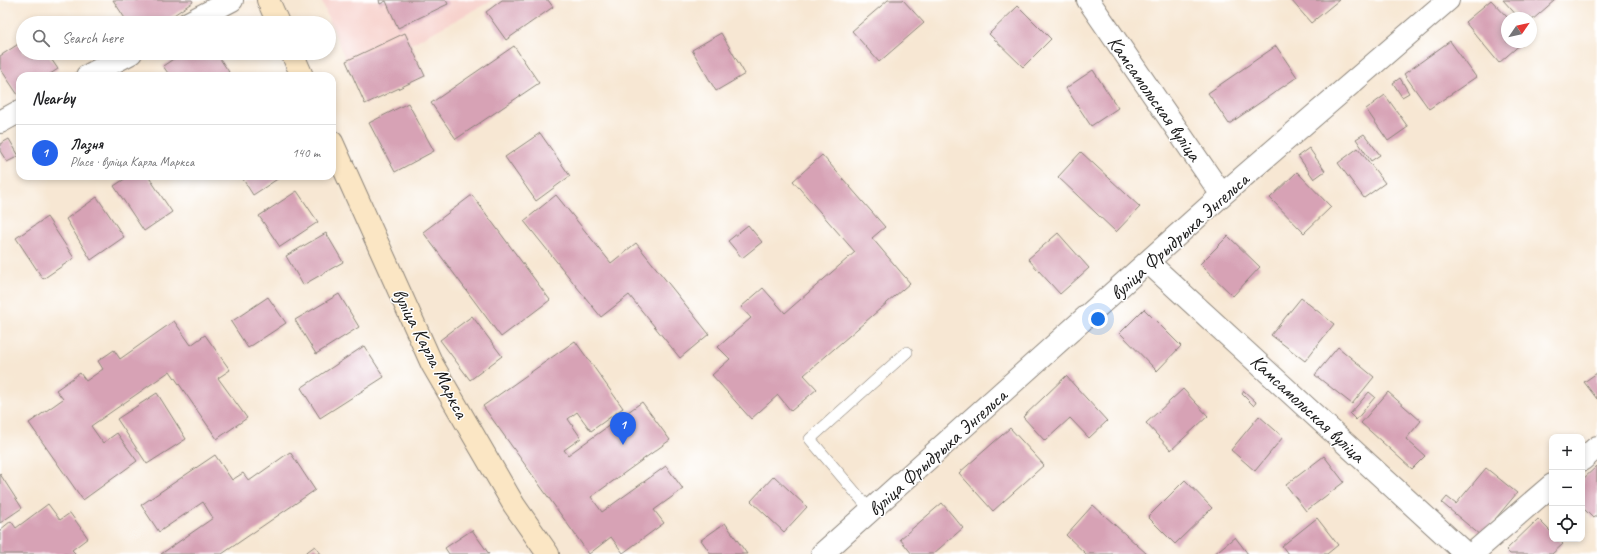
<!DOCTYPE html>
<html lang="en">
<head>
<meta charset="utf-8">
<style>
  :root { --surface:#fff; --page:#f6f6f6; --text:#202124; --muted:#757577; --line:#e0e0e0; --accent:#2563eb }
  body { margin:0; font-family:Caveat,sans-serif; background:var(--page); color:var(--text) }
  .controls { position:absolute; right:12px; bottom:12px; display:grid; overflow:hidden; border-radius:8px; box-shadow:0 2px 6px #0003 }
  .controls button { width:36px; height:36px; display:grid; place-items:center; padding:0; border:0; border-bottom:1px solid var(--line); background:var(--surface); color:var(--text); font:20px sans-serif }
  .compass { position:absolute; left:1501px; top:12px; width:36px; height:36px; border-radius:50%; background:var(--surface); box-shadow:0 2px 6px #0003; rotate:56deg }
  .you { position:absolute; left:1098px; top:319px; width:14px; height:14px; margin:-10px; border:3px solid #fff; border-radius:50%; background:#1a73e8; box-shadow:0 0 0 6px #1a73e833 }
  .badge { display:grid; place-items:center; width:26px; height:26px; border-radius:50%; background:var(--accent); color:#fff; font-size:13px; font-weight:700 }
  .pin { position:absolute; translate:-50% -33px; filter:drop-shadow(0 1px 2px #0008) }
  .pin::after { content:''; position:absolute; top:21px; width:14px; height:12px; background:inherit; clip-path:polygon(0 0,100% 0,50% 100%) }
  .list { margin:0; padding:0; list-style:none }
  h2 { display:flex; justify-content:space-between; align-items:center; height:52px; margin:0; padding:0 16px; font-size:17px }
  h2 small { font-size:13px; font-weight:400; color:var(--muted) }
  .list li { display:grid; grid-template-columns:26px 1fr auto; gap:12px; align-items:center; box-sizing:border-box; height:56px; padding:0 16px; border-top:1px solid var(--line) }
  .list b { display:block; font-size:15px; white-space:nowrap }
  .list p { margin:0; font-size:13px; white-space:nowrap; color:var(--muted) }
  .list em { font-size:13px; font-style:normal; color:var(--muted) }
  .icon { flex:none; width:22px; height:22px; fill:none; stroke:currentColor; stroke-width:2; stroke-linecap:round; stroke-linejoin:round }
  .map { position:relative; flex:none; width:1597px; height:554px; overflow:hidden }
  .search { position:absolute; background:var(--surface); box-shadow:0 2px 6px #0003; left:16px; top:16px; width:320px; height:44px; display:flex; align-items:center; gap:10px; box-sizing:border-box; padding:0 14px; border-radius:22px; color:var(--muted); font-size:15px }
  .panel { position:absolute; background:var(--surface); box-shadow:0 2px 6px #0003; left:16px; top:72px; width:320px; height:108px; border-radius:12px }
  .map>svg:first-child { display:block }
  .built { fill:#f7d0cb }
  .building { fill:#d7a2b5 }
  .lines { fill:none; stroke-linecap:round; stroke-linejoin:round }
  .service-casing { stroke:#8a8278; stroke-width:12 }
  .minor-casing { stroke:#8a8278; stroke-width:24 }
  .secondary-casing { stroke:#8a8278; stroke-width:24 }
  .service { stroke:#fff; stroke-width:11 }
  .minor { stroke:#fff; stroke-width:22 }
  .secondary { stroke:#fbe6c4; stroke-width:22 }
  .labels { text-anchor:middle; stroke-width:3; stroke-linejoin:round; paint-order:stroke }
  .street-label { font-size:20px; fill:#1c1c1c; stroke:#fff }
</style>
</head>
<body>
<div class="map">
<svg width="1597" height="554" viewBox="0 0 1597 554">
  <rect width="100%" height="100%" fill="#fff"/>
  <filter id="ink" filterUnits="userSpaceOnUse"><feTurbulence type="fractalNoise" baseFrequency=".025" numOctaves="2"/><feDisplacementMap in="SourceGraphic" scale="8" xChannelSelector="R" yChannelSelector="G"/><feConvolveMatrix kernelMatrix="1 2 1 2 8 2 1 2 1" color-interpolation-filters="sRGB"/></filter>
  <filter id="wash" filterUnits="userSpaceOnUse"><feTurbulence type="fractalNoise" baseFrequency=".012" numOctaves="4" result="noise"/><feDisplacementMap in="SourceGraphic" scale="16" xChannelSelector="R" yChannelSelector="G"/><feGaussianBlur stdDeviation="0.9" result="paint"/><feColorMatrix in="noise" values="0 0 0 0 0 0 0 0 0 0 0 0 0 0 0 0 0 1.4 0 .05"/><feComposite in="paint" operator="in"/></filter>
  <g filter="url(#wash)">
    <rect width="100%" height="100%" fill="#f7e7d3"/>
    <path class="built" d="M 321,0 L 493,0 L 411,44 L 405,33 L 346,61 Z"/>
    <g id="blocks">
      <path class="building" d="M 113,0 L 192,0 L 193,2 L 162,23 L 128,23 Z
        M 379,0 L 446,0 L 448,4 L 398,28 L 386,1 L 380,4 Z
        M 502,0 L 548,0 L 553,7 L 506,40 L 486,12 Z
        M 888,0 L 903,0 L 924,23 L 879,62 L 852,31 Z
        M 1291,0 L 1339,0 L 1311,23 Z
        M 1491,0 L 1508,18 L 1507,42 L 1523,42 L 1499,63 L 1465,22 Z
        M 1503,0 L 1555,0 L 1531,21 L 1531,18 L 1519,18 Z
        M 1018,6 L 1051,39 L 1023,67 L 989,34 Z
        M 405,33 L 425,76 L 365,104 L 346,61 Z
        M 721,33 L 745,74 L 716,91 L 692,50 Z
        M 23,41 L 23,53 L 47,53 L 58,69 L 47,76 L 20,76 L 20,93 L 18,95 L 0,68 L 0,56 Z
        M 1450,41 L 1476,77 L 1429,109 L 1404,74 Z
        M 514,46 L 539,83 L 456,139 L 431,103 Z
        M 1276,46 L 1297,77 L 1229,124 L 1208,93 Z
        M 182,53 L 216,53 L 229,72 L 222,76 L 170,76 L 163,66 Z
        M 1093,70 L 1118,108 L 1091,126 L 1066,88 Z
        M 1400,78 L 1409,93 L 1402,97 L 1393,83 Z
        M 1385,95 L 1408,127 L 1388,141 L 1366,109 Z
        M 408,103 L 434,151 L 395,172 L 369,123 Z
        M 540,133 L 570,176 L 536,201 L 505,157 Z
        M 1364,134 L 1380,155 L 1371,161 L 1356,139 Z
        M 9,139 L 19,156 L 7,162 L 0,151 L 0,144 Z
        M 1309,148 L 1325,171 L 1314,179 L 1298,156 Z
        M 1358,148 L 1385,183 L 1364,198 L 1338,163 Z
        M 1081,152 L 1140,207 L 1116,232 L 1058,177 Z
        M 822,155 L 885,227 L 872,238 L 910,283 L 804,375 L 817,389 L 791,411 L 778,395 L 751,419 L 712,375 L 730,359 L 718,347 L 751,318 L 741,307 L 763,288 L 785,313 L 855,252 L 793,181 Z
        M 1297,172 L 1331,207 L 1304,233 L 1270,198 Z
        M 129,176 L 148,176 L 172,212 L 144,231 L 114,186 Z
        M 241,176 L 282,176 L 253,195 Z
        M 297,191 L 318,222 L 280,247 L 259,216 Z
        M 472,195 L 550,300 L 501,337 L 423,232 Z
        M 556,195 L 611,263 L 636,243 L 709,334 L 680,358 L 629,295 L 601,317 L 524,221 Z
        M 97,197 L 124,237 L 91,260 L 66,219 Z
        M 47,217 L 74,258 L 43,279 L 16,238 Z
        M 748,225 L 762,242 L 742,258 L 728,241 Z
        M 326,233 L 343,262 L 303,285 L 286,256 Z
        M 1058,233 L 1089,268 L 1060,294 L 1028,259 Z
        M 1228,236 L 1260,267 L 1233,296 L 1200,264 Z
        M 339,294 L 359,327 L 316,354 L 295,320 Z
        M 268,297 L 286,323 L 248,348 L 231,322 Z
        M 1301,298 L 1334,324 L 1305,361 L 1271,335 Z
        M 1144,309 L 1181,346 L 1157,371 L 1120,333 Z
        M 472,316 L 502,356 L 470,380 L 440,340 Z
        M 174,321 L 191,345 L 205,335 L 230,370 L 218,378 L 247,418 L 217,439 L 170,371 L 91,426 L 103,443 L 117,433 L 137,461 L 83,500 L 29,423 L 63,399 L 56,390 L 80,373 L 86,381 L 103,369 L 98,361 L 114,350 L 120,359 Z
        M 575,341 L 623,408 L 591,431 L 577,412 L 568,419 L 581,438 L 564,450 L 568,455 L 642,402 L 670,440 L 591,497 L 602,512 L 666,466 L 683,489 L 654,510 L 664,523 L 623,553 L 611,537 L 589,554 L 483,406 Z
        M 364,346 L 384,377 L 320,418 L 301,388 Z
        M 1338,347 L 1374,377 L 1352,404 L 1315,375 Z
        M 1597,373 L 1597,399 L 1584,382 Z
        M 1066,376 L 1107,421 L 1089,438 L 1070,418 L 1045,441 L 1023,417 Z
        M 1183,389 L 1208,416 L 1171,450 L 1146,423 Z
        M 1244,391 L 1256,402 L 1254,406 L 1242,394 Z
        M 1369,392 L 1375,397 L 1356,420 L 1350,414 Z
        M 1388,392 L 1421,421 L 1406,439 L 1425,456 L 1412,469 L 1361,423 Z
        M 157,393 L 186,439 L 147,464 L 117,419 Z
        M 1259,416 L 1283,437 L 1255,471 L 1231,450 Z
        M 1010,428 L 1044,465 L 993,511 L 959,473 Z
        M 290,452 L 315,490 L 222,554 L 161,554 L 213,518 L 203,502 L 159,532 L 141,505 L 215,455 L 232,480 L 243,473 L 249,481 Z
        M 1324,456 L 1344,482 L 1306,511 L 1286,485 Z
        M 1597,466 L 1597,515 L 1593,518 L 1582,507 L 1582,480 Z
        M 1486,468 L 1517,493 L 1481,536 L 1442,503 L 1447,497 L 1456,504 Z
        M 0,474 L 22,508 L 0,523 Z
        M 774,476 L 807,507 L 784,532 L 751,501 Z
        M 1185,480 L 1212,508 L 1175,544 L 1148,517 Z
        M 942,503 L 963,528 L 933,554 L 912,554 L 900,539 Z
        M 48,504 L 60,520 L 70,513 L 88,538 L 72,550 L 76,554 L 0,554 L 0,530 L 11,521 L 16,528 Z
        M 1093,505 L 1147,554 L 1086,554 L 1066,535 Z
        M 1317,518 L 1338,545 L 1327,554 L 1288,554 L 1282,546 Z
        M 1538,519 L 1552,533 L 1552,539 L 1558,539 L 1563,544 L 1552,554 L 1510,554 L 1506,550 Z
        M 725,523 L 747,554 L 711,554 L 701,540 Z
        M 472,530 L 489,554 L 449,554 L 445,548 Z
        M 1235,537 L 1248,554 L 1214,554 Z
        M 315,546 L 321,554 L 304,554 Z"/>
    </g>
  </g>
  <g filter="url(#ink)">
    <use href="#blocks" fill-opacity="0" stroke="#8a8278" stroke-width="1"/>
    <g class="lines">
      <g class="service-casing">
        <path id="service" d="M 871,511 L 810,439 L 907,352"/>
      </g>
      <g class="minor-casing">
        <path id="minor" d="M 1088,0 L 1222,195
          M 188,23 L 232,0
          M 87,76 L 131,53
          M 0,122 L 20,111
          M 1149,263 L 1466,554
          M 1582,460 L 1597,447
          M 822,554 L 1222,195 L 1448,0
          M 1472,554 L 1552,485"/>
      </g>
      <g class="secondary-casing">
        <path id="secondary" d="M 268,0 L 278,23
          M 292,53 L 302,76
          M 332,142 L 432,364 L 514,505 L 548,554"/>
      </g>
      <use href="#service" class="service"/>
      <use href="#minor" class="minor"/>
      <use href="#secondary" class="secondary"/>
    </g>
  </g>
  <g class="labels">
    <g class="street-label">
      <text transform="translate(1155 98) rotate(55)" y="7">Камсамольская вуліца</text>
      <text transform="translate(1179 236) rotate(-42)" y="7">вуліца Фрыдрыха Энгельса</text>
      <text transform="translate(431 353) rotate(63)" y="7">вуліца Карла Маркса</text>
      <text transform="translate(1308 408) rotate(43)" y="7">Камсамольская вуліца</text>
      <text transform="translate(937 452) rotate(-42)" y="7">вуліца Фрыдрыха Энгельса</text>
    </g>
  </g>
</svg>
<div class="controls">
<button>+</button>
<button>−</button>
<button><svg class="icon" aria-label="locate" viewBox="0 0 24 24"><circle cx="12" cy="12" r="6"/><path d="M12 2v4M12 18v4M2 12h4M18 12h4"/></svg></button>
</div>
<svg class="compass" viewBox="-18 -18 36 36"><path d="M0-13l5 13h-10z" fill="#e53935"/><path d="M0 13l5-13h-10z" fill="#757577"/></svg>
<div class="you"></div>
<div class="pin badge" style="left:623px;top:445px">1</div>
<div class="search"><svg class="icon" aria-label="search" viewBox="0 0 24 24"><circle cx="10" cy="10" r="6"/><path d="M15 15l6 6"/></svg>Search here</div>
<section class="panel">
<h2>Nearby<small></small></h2>
<ul class="list">
<li><span class="badge">1</span><div><b>Лазня</b><p>Place · вуліца Карла Маркса</p></div><em>140 m</em></li>
</ul>
</section>
</div>
</body>
</html>
